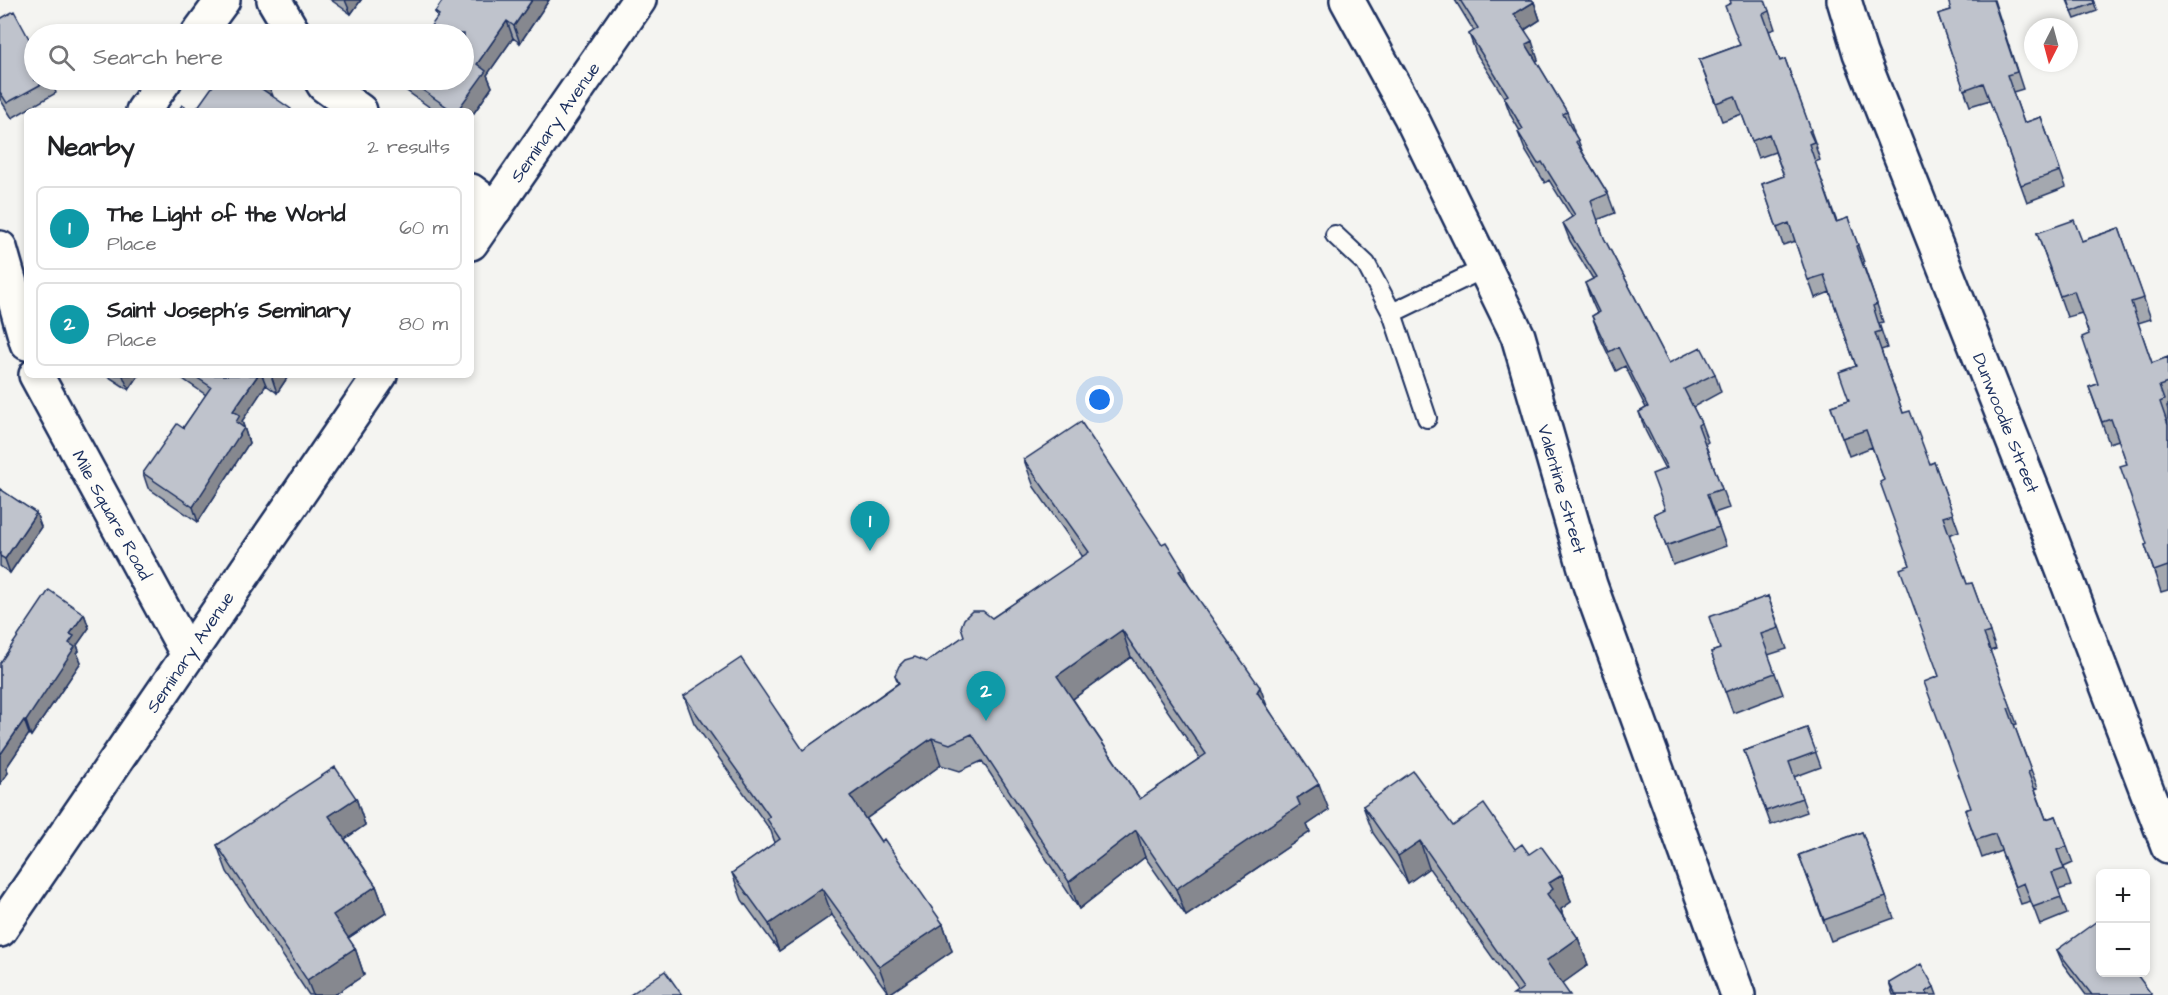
<!DOCTYPE html>
<html lang="en">
<head>
<meta charset="utf-8">
<style>
  :root { --surface:#fff; --page:#f2f2f2; --text:#202124; --muted:#757577; --line:#e0e0e0; --accent:#2563eb }
  body { margin:0; font-family:"Architects Daughter",sans-serif; background:var(--page); color:var(--text) }
  .controls { position:absolute; right:18px; bottom:18px; display:grid; overflow:hidden; border-radius:9px; box-shadow:0 3px 9px #0003 }
  .controls button { width:54px; height:54px; display:grid; place-items:center; padding:0; border:0; border-bottom:2px solid var(--line); background:var(--surface); color:var(--text); font:30px sans-serif }
  .compass { position:absolute; left:2024px; top:18px; width:54px; height:54px; border-radius:50%; background:var(--surface); box-shadow:0 3px 9px #0003; rotate:186deg }
  .you { position:absolute; left:1100px; top:400px; width:21px; height:21px; margin:-15px; border:4px solid #fff; border-radius:50%; background:#1a73e8; box-shadow:0 0 0 9px #1a73e833 }
  .badge { display:grid; place-items:center; width:39px; height:39px; border-radius:50%; background:var(--accent); color:#fff; font-size:20px; font-weight:700 }
  .pin { position:absolute; translate:-50% -50px; filter:drop-shadow(0 2px 3px #0008) }
  .pin::after { content:''; position:absolute; top:32px; width:21px; height:18px; background:inherit; clip-path:polygon(0 0,100% 0,50% 100%) }
  .list { margin:0; padding:0; list-style:none }
  h2 { display:flex; justify-content:space-between; align-items:center; height:78px; margin:0; padding:0 24px; font-size:26px }
  h2 small { font-size:20px; font-weight:400; color:var(--muted) }
  .list li { display:grid; grid-template-columns:39px 1fr auto; gap:18px; align-items:center; box-sizing:border-box; height:84px; margin:0 12px 12px; padding:0 12px; border:2px solid var(--line); border-radius:9px }
  .list b { display:block; font-size:22px; white-space:nowrap }
  .list p { margin:0; font-size:20px; white-space:nowrap; color:var(--muted) }
  .list em { font-size:20px; font-style:normal; color:var(--muted) }
  .icon { flex:none; width:33px; height:33px; fill:none; stroke:currentColor; stroke-width:2; stroke-linecap:round; stroke-linejoin:round }
  .map { position:relative; flex:none; width:2168px; height:995px; overflow:hidden }
  .search { position:absolute; background:var(--surface); box-shadow:0 3px 9px #0003; left:24px; top:24px; width:450px; height:66px; display:flex; align-items:center; gap:15px; box-sizing:border-box; padding:0 21px; border-radius:33px; color:var(--muted); font-size:22px }
  .panel { position:absolute; background:var(--surface); box-shadow:0 3px 9px #0003; left:24px; top:108px; width:450px; height:270px; border-radius:9px }
  .map>svg:first-child { display:block }
  .lines { fill:none; stroke-linecap:round; stroke-linejoin:round }
  .service-casing { stroke:#1b2f5e; stroke-width:22 }
  .minor-casing { stroke:#1b2f5e; stroke-width:38 }
  .tertiary-casing { stroke:#1b2f5e; stroke-width:38 }
  .service { stroke:#fdfcf7; stroke-width:18 }
  .minor { stroke:#fdfcf7; stroke-width:33 }
  .tertiary { stroke:#fdfcf7; stroke-width:33 }
  .wall { fill:#a4a8af; stroke:#1b2f5e; stroke-width:1.5; fill-rule:evenodd }
  .shaded-wall { fill:#86888f; stroke:#1b2f5e; stroke-width:1.5 }
  .building { fill:#bfc3cc; stroke:#1b2f5e; stroke-width:1.5; fill-rule:evenodd }
  .labels { text-anchor:middle; stroke-width:5; stroke-linejoin:round; paint-order:stroke }
  .street-label { font-size:18px; fill:#1b2f5e; stroke:#fdfcf7 }
</style>
</head>
<body>
<div class="map">
<svg width="2168" height="995" viewBox="0 0 2168 995">
  <rect width="100%" height="100%" fill="#f4f4f1"/>
  <filter id="ink" filterUnits="userSpaceOnUse"><feTurbulence type="fractalNoise" baseFrequency=".0167" numOctaves="2"/><feDisplacementMap in="SourceGraphic" scale="12" xChannelSelector="R" yChannelSelector="G"/><feConvolveMatrix kernelMatrix="1 2 1 2 8 2 1 2 1" color-interpolation-filters="sRGB"/></filter>
  <g filter="url(#ink)">
    <g class="lines">
      <g class="service-casing">
        <path id="service" d="M 1335,235 L 1366,264 L 1392,313
          M 1427,418 L 1392,313 L 1485,268"/>
      </g>
      <g class="minor-casing">
        <path id="minor" d="M 274,0 L 294,34
          M 1844,0 L 1860,53 L 2036,499 L 2168,846
          M 198,34 L 223,0
          M 321,80 L 324,85 L 360,111
          M 143,111 L 165,80
          M 471,191 L 495,209"/>
      </g>
      <g class="tertiary-casing">
        <path id="tertiary" d="M 1347,0 L 1410,115 L 1518,336 L 1590,585 L 1738,995
          M 471,243 L 639,0
          M 0,248 L 27,343
          M 36,375 L 188,655
          M 0,930 L 380,375"/>
      </g>
      <use href="#service" class="service"/>
      <use href="#minor" class="minor"/>
      <use href="#tertiary" class="tertiary"/>
    </g>
    <path class="wall" d="M 331,0 L 361,0 L 351,14 Z
      M 549,0 L 520,43 L 513,38 L 487,75 L 492,87 L 471,117 L 471,111 L 435,111 L 404,89 L 401,80 L 464,80 L 435,12 Z
      M 1455,0 L 1532,0 L 1534,2 L 1540,20 L 1525,30 L 1538,60 L 1536,61 L 1567,112 L 1574,131 L 1573,131 L 1578,140 L 1583,153 L 1608,194 L 1615,213 L 1597,220 L 1604,238 L 1669,363 L 1715,374 L 1721,392 L 1693,407 L 1701,423 L 1708,442 L 1705,444 L 1729,508 L 1714,513 L 1726,546 L 1673,565 L 1654,514 L 1665,509 L 1665,469 L 1645,430 L 1639,412 L 1646,408 L 1625,366 L 1616,371 L 1599,335 L 1592,316 L 1597,313 L 1592,302 L 1585,283 L 1593,279 L 1570,241 L 1563,223 L 1572,217 L 1549,180 L 1545,183 L 1525,150 L 1518,132 L 1520,131 L 1511,116 L 1504,97 L 1476,53 L 1469,34 L 1474,31 Z
      M 1994,0 L 2023,89 L 2013,92 L 2024,123 L 2041,117 L 2066,187 L 2027,202 L 1990,100 L 1970,106 L 1938,14 L 1951,10 Z
      M 2067,0 L 2093,0 L 2097,11 L 2075,19 Z
      M 1731,3 L 1769,11 L 1775,29 L 1769,31 L 1780,61 L 1785,59 L 1817,148 L 1816,148 L 1820,160 L 1815,162 L 1837,222 L 1848,218 L 1864,262 L 1863,263 L 1883,322 L 1879,323 L 1887,348 L 1881,350 L 1903,413 L 1930,464 L 1934,462 L 1959,531 L 1949,535 L 1967,584 L 1972,583 L 1996,649 L 1990,651 L 2017,724 L 2014,725 L 2038,788 L 2035,789 L 2046,819 L 2056,816 L 2073,863 L 2064,867 L 2071,886 L 2058,890 L 2067,914 L 2040,925 L 2031,901 L 2021,904 L 2001,851 L 1982,858 L 1965,810 L 1971,808 L 1939,676 L 1910,565 L 1884,480 L 1872,447 L 1849,456 L 1831,406 L 1849,400 L 1856,366 L 1830,292 L 1815,298 L 1795,241 L 1783,245 L 1762,184 L 1784,176 L 1775,152 L 1758,158 L 1742,114 L 1722,121 L 1699,60 L 1740,45 Z
      M 0,19 L 34,80 L 52,80 L 56,93 L 12,118 L 0,99 Z
      M 2119,228 L 2151,319 L 2138,323 L 2152,363 L 2168,357 L 2168,407 L 2167,407 L 2168,411 L 2168,590 L 2161,592 L 2145,545 L 2147,544 L 2127,464 L 2119,440 L 2109,443 L 2089,387 L 2098,384 L 2089,334 L 2082,313 L 2067,317 L 2037,233 L 2082,241 Z
      M 106,375 L 139,375 L 129,390 Z
      M 177,375 L 289,375 L 277,393 L 266,385 L 242,421 L 249,443 L 198,522 L 148,488 L 143,473 L 183,428 L 206,395 Z
      M 1024,460 L 1188,584 L 1268,708 L 1329,810 L 1307,825 L 1310,832 L 1186,916 L 1145,857 L 1079,909 L 982,761 L 960,771 L 941,765 L 866,819 L 881,842 L 943,924 L 952,951 L 889,994 L 832,915 L 779,951 L 742,900 L 732,873 L 775,843 L 771,831 L 694,723 L 684,696 L 803,750 L 898,683 L 895,675 L 927,662 L 964,636 L 992,618 L 1083,557 L 1034,487 ZM 1131,657 L 1200,758 L 1140,799 L 1073,699 Z
      M 0,489 L 36,513 L 41,527 L 10,573 L 0,566 Z
      M 1768,596 L 1787,649 L 1768,655 L 1783,694 L 1733,713 L 1711,652 L 1720,649 Z
      M 84,614 L 89,628 L 77,645 L 79,651 L 77,653 L 81,662 L 31,736 L 29,734 L 6,768 L 8,773 L 0,784 L 0,663 Z
      M 1807,728 L 1821,767 L 1794,777 L 1807,812 L 1771,825 L 1744,751 Z
      M 356,798 L 365,825 L 345,839 L 376,886 L 386,913 L 348,938 L 355,948 L 364,975 L 334,995 L 309,995 L 227,872 L 217,845 Z
      M 1363,806 L 1453,826 L 1529,854 L 1562,875 L 1571,902 L 1561,909 L 1563,916 L 1578,938 L 1588,965 L 1562,983 L 1517,992 L 1429,868 L 1408,883 L 1373,833 Z
      M 1862,832 L 1894,918 L 1831,941 L 1799,855 Z
      M 2057,950 L 2152,995 L 2086,995 L 2063,964 Z
      M 1889,983 L 1934,987 L 1937,995 L 1893,995 Z"/>
    <path class="shaded-wall" d="M 345,0 L 361,0 L 351,14 Z
      M 532,0 L 549,0 L 520,43 L 514,26 Z
      M 1534,2 L 1540,20 L 1521,32 L 1514,14 Z
      M 507,21 L 513,38 L 487,75 L 492,87 L 471,117 L 471,111 L 457,111 L 477,64 Z
      M 1532,41 L 1538,60 L 1533,63 L 1526,44 Z
      M 267,81 L 273,96 L 267,104 L 262,89 Z
      M 124,375 L 139,375 L 129,390 L 123,376 Z
      M 258,375 L 262,375 L 266,385 L 242,421 L 249,443 L 198,522 L 193,507 L 236,422 L 233,411 Z
      M 274,375 L 289,375 L 277,393 L 272,378 Z
      M 36,513 L 41,527 L 10,573 L 5,559 Z
      M 1182,568 L 1192,594 L 1179,571 Z
      M 84,614 L 89,628 L 77,645 L 79,651 L 77,653 L 81,662 L 31,736 L 26,721 L 69,643 L 70,634 Z
      M 1122,630 L 1131,657 L 1067,703 L 1057,676 Z
      M 1260,687 L 1270,714 L 1257,692 Z
      M 24,720 L 29,734 L 6,768 L 8,773 L 0,784 L 0,755 Z
      M 932,738 L 941,765 L 860,823 L 850,796 Z
      M 1319,784 L 1329,810 L 1307,825 L 1310,832 L 1186,916 L 1176,889 L 1297,798 Z
      M 356,798 L 365,825 L 339,843 L 329,816 Z
      M 1136,830 L 1145,857 L 1079,909 L 1069,882 Z
      M 1420,841 L 1429,868 L 1408,883 L 1398,856 Z
      M 1562,875 L 1571,902 L 1561,909 L 1563,916 L 1557,921 L 1547,894 L 1549,883 Z
      M 376,886 L 386,913 L 342,942 L 333,915 Z
      M 822,888 L 832,915 L 779,951 L 769,924 Z
      M 943,924 L 952,951 L 889,994 L 879,967 Z
      M 1578,938 L 1588,965 L 1556,988 L 1546,961 Z
      M 355,948 L 364,975 L 334,995 L 313,995 L 307,980 Z"/>
    <path class="building" d="M 443,0 L 532,0 L 514,26 L 507,21 L 477,64 L 486,71 L 457,111 L 453,111 L 408,80 L 464,80 L 464,34 L 425,34 L 439,15 L 435,12 Z
      M 1460,0 L 1532,0 L 1534,2 L 1514,14 L 1532,41 L 1526,44 L 1567,112 L 1563,114 L 1578,140 L 1576,142 L 1608,194 L 1591,201 L 1604,238 L 1669,363 L 1701,347 L 1715,374 L 1684,389 L 1701,423 L 1698,425 L 1722,489 L 1707,494 L 1719,527 L 1666,546 L 1654,514 L 1665,509 L 1652,474 L 1667,468 L 1639,412 L 1648,407 L 1618,347 L 1609,352 L 1592,316 L 1599,312 L 1585,283 L 1597,277 L 1563,223 L 1575,215 L 1542,162 L 1538,164 L 1518,132 L 1523,129 L 1504,97 L 1508,95 L 1469,34 L 1478,28 Z
      M 1730,0 L 1765,0 L 1769,11 L 1763,14 L 1780,61 L 1785,59 L 1811,130 L 1809,131 L 1814,142 L 1809,144 L 1836,222 L 1848,218 L 1858,245 L 1856,246 L 1877,304 L 1873,306 L 1881,331 L 1875,333 L 1903,413 L 1910,411 L 1930,464 L 1934,462 L 1953,514 L 1943,517 L 1967,584 L 1972,583 L 1990,632 L 1984,634 L 2011,707 L 2008,708 L 2031,771 L 2028,772 L 2046,819 L 2056,816 L 2067,846 L 2057,850 L 2064,869 L 2052,873 L 2061,897 L 2033,907 L 2024,883 L 2015,887 L 1995,834 L 1976,840 L 1965,810 L 1971,808 L 1924,682 L 1939,676 L 1900,569 L 1910,565 L 1880,482 L 1884,480 L 1866,430 L 1842,438 L 1831,406 L 1849,400 L 1839,372 L 1856,366 L 1824,275 L 1808,280 L 1789,223 L 1777,228 L 1762,184 L 1784,176 L 1769,134 L 1752,141 L 1735,96 L 1716,103 L 1699,60 L 1740,45 L 1725,6 L 1731,3 Z
      M 1948,0 L 1993,0 L 2017,72 L 2007,75 L 2024,123 L 2041,117 L 2060,171 L 2021,185 L 1983,83 L 1964,90 L 1938,14 L 1951,10 Z
      M 2068,0 L 2093,0 L 2094,3 L 2072,12 Z
      M 14,11 L 34,48 L 34,80 L 49,80 L 7,103 L 0,92 L 0,19 Z
      M 217,80 L 265,80 L 267,81 L 262,89 L 291,109 L 290,111 L 195,111 Z
      M 182,105 L 191,111 L 178,111 Z
      M 2074,220 L 2082,241 L 2119,228 L 2144,298 L 2131,302 L 2152,363 L 2168,357 L 2168,383 L 2159,386 L 2164,400 L 2160,402 L 2168,425 L 2168,566 L 2154,571 L 2145,545 L 2147,544 L 2120,466 L 2127,464 L 2111,419 L 2102,422 L 2089,387 L 2098,384 L 2082,337 L 2089,334 L 2074,291 L 2060,296 L 2037,233 Z
      M 193,375 L 258,375 L 233,411 L 240,415 L 236,422 L 244,428 L 193,507 L 143,473 L 177,424 L 183,428 L 211,387 Z
      M 1081,422 L 1162,544 L 1166,542 L 1182,568 L 1179,571 L 1260,687 L 1257,692 L 1319,784 L 1297,798 L 1300,805 L 1176,889 L 1136,830 L 1069,882 L 972,734 L 950,744 L 932,738 L 850,796 L 881,842 L 884,839 L 943,924 L 879,967 L 822,888 L 769,924 L 732,873 L 780,839 L 767,819 L 770,817 L 684,696 L 741,658 L 803,750 L 899,683 L 895,675 L 899,666 L 905,660 L 915,657 L 927,662 L 964,636 L 961,627 L 964,619 L 972,611 L 983,611 L 992,618 L 1089,552 L 1024,460 ZM 1122,630 L 1206,754 L 1140,799 L 1057,676 Z
      M 0,489 L 36,513 L 5,559 L 0,556 Z
      M 49,590 L 84,614 L 70,634 L 74,636 L 69,643 L 75,647 L 26,721 L 24,720 L 0,755 L 0,663 Z
      M 1768,596 L 1779,628 L 1761,634 L 1775,673 L 1725,692 L 1711,652 L 1720,649 L 1709,617 Z
      M 1807,728 L 1816,752 L 1789,762 L 1802,798 L 1766,811 L 1744,751 Z
      M 335,767 L 356,798 L 329,816 L 376,886 L 333,915 L 355,948 L 307,980 L 217,845 Z
      M 1413,771 L 1453,826 L 1484,804 L 1515,849 L 1522,844 L 1529,854 L 1541,846 L 1562,875 L 1549,883 L 1553,889 L 1547,894 L 1578,938 L 1546,961 L 1570,995 L 1513,995 L 1523,988 L 1420,841 L 1398,856 L 1363,806 Z
      M 1862,832 L 1886,897 L 1824,920 L 1799,855 Z
      M 2097,921 L 2100,926 L 2100,972 L 2135,972 L 2152,995 L 2092,995 L 2057,950 Z
      M 1921,964 L 1934,987 L 1926,992 L 1928,995 L 1896,995 L 1889,983 Z
      M 665,971 L 682,995 L 630,995 Z"/>
  </g>
  <g class="labels">
    <g class="street-label">
      <text transform="translate(555 122) rotate(-55)" y="6">Seminary Avenue</text>
      <text transform="translate(2006 423) rotate(68)" y="6">Dunwoodie Street</text>
      <text transform="translate(1562 489) rotate(74)" y="6">Valentine Street</text>
      <text transform="translate(112 515) rotate(61)" y="6">Mile Square Road</text>
      <text transform="translate(190 652) rotate(-56)" y="6">Seminary Avenue</text>
    </g>
  </g>
</svg>
<div class="controls">
<button>+</button>
<button>−</button>
</div>
<svg class="compass" viewBox="-18 -18 36 36"><path d="M0-13l5 13h-10z" fill="#e53935"/><path d="M0 13l5-13h-10z" fill="#757577"/></svg>
<div class="you"></div>
<div class="pin badge" style="left:870px;top:551px;background:#0f9aa8">1</div>
<div class="pin badge" style="left:986px;top:721px;background:#0f9aa8">2</div>
<div class="search"><svg class="icon" aria-label="search" viewBox="0 0 24 24"><circle cx="10" cy="10" r="6"/><path d="M15 15l6 6"/></svg>Search here</div>
<section class="panel">
<h2>Nearby<small>2 results</small></h2>
<ul class="list">
<li><span class="badge" style="background:#0f9aa8">1</span><div><b>The Light of the World</b><p>Place</p></div><em>60 m</em></li>
<li><span class="badge" style="background:#0f9aa8">2</span><div><b>Saint Joseph's Seminary</b><p>Place</p></div><em>80 m</em></li>
</ul>
</section>
</div>
</body>
</html>
